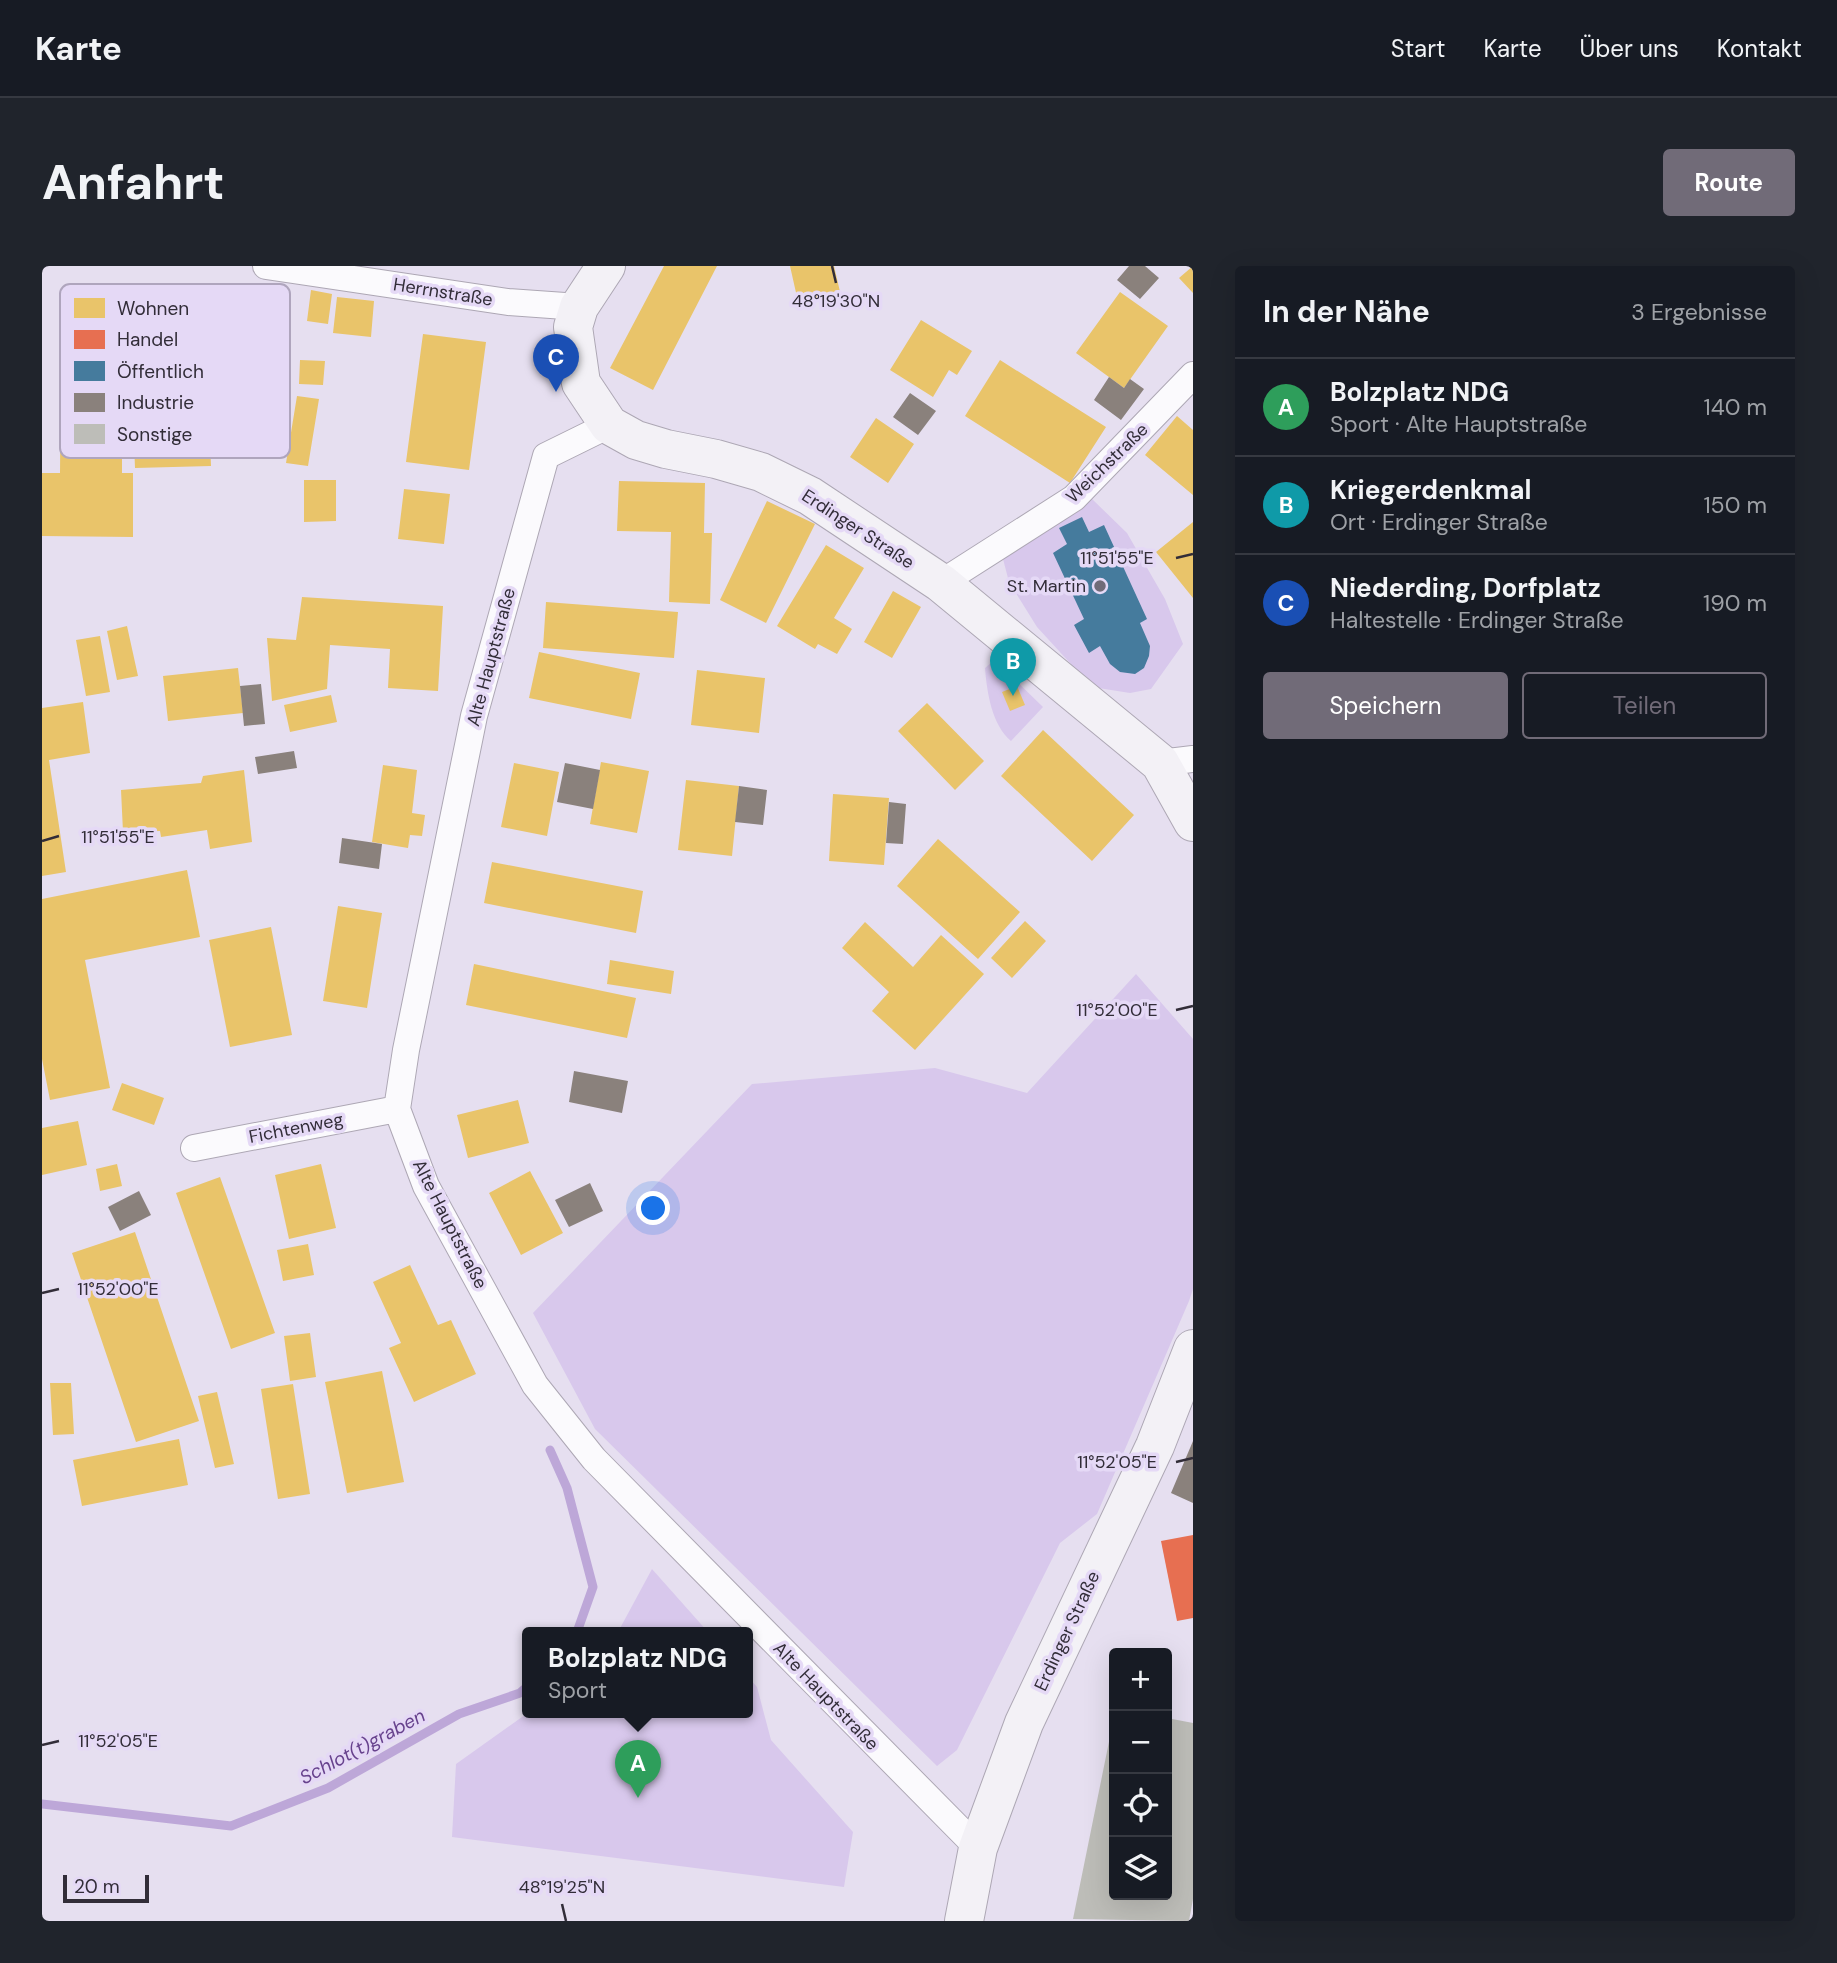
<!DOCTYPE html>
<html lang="de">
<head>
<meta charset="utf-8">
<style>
  :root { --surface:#171b24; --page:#20242c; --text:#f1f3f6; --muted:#9ea1a6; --line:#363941; --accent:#716b78 }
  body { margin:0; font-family:"DM Sans",sans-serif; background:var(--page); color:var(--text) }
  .controls { position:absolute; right:21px; bottom:21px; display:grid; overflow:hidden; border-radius:7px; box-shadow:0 7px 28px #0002 }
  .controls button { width:63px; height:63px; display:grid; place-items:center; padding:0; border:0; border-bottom:2px solid var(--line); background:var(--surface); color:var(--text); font:35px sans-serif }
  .scale { position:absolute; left:21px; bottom:18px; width:86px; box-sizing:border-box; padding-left:7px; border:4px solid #322d38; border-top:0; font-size:19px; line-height:24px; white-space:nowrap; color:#322d38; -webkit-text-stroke:5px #e5d9f6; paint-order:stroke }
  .you { position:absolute; left:612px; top:943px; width:24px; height:24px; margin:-18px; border:5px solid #fff; border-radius:50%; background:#1a73e8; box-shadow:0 0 0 10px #1a73e833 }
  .badge { display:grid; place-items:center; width:46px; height:46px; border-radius:50%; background:var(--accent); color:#fff; font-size:23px; font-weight:700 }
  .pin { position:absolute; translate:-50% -58px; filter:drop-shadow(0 2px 4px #0008) }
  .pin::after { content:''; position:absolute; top:37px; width:24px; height:21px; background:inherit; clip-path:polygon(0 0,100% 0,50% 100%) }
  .popup { position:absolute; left:480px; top:1361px; width:231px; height:91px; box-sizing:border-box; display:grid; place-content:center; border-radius:7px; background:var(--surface); filter:drop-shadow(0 2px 5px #0005); font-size:23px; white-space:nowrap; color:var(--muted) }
  .popup b { font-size:26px; color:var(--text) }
  .popup::after { content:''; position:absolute; left:50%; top:100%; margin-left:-14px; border:14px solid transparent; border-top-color:var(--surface) }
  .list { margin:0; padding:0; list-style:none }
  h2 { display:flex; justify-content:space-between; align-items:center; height:91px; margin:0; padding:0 28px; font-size:30px }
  h2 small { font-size:23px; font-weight:400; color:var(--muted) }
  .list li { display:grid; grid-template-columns:46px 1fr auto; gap:21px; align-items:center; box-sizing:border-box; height:98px; padding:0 28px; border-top:2px solid var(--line) }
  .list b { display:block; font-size:26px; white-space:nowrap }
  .list p { margin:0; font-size:23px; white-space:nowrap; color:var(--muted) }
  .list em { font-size:23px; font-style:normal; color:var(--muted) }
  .actions { display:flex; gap:14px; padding:21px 28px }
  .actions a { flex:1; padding:16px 0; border:2px solid var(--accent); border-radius:7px; text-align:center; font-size:24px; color:var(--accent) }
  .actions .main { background:var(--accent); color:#fff }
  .icon { flex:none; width:38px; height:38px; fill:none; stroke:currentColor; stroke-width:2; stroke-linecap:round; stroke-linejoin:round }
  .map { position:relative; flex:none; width:1151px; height:1655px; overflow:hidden; border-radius:7px }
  header { display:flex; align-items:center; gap:42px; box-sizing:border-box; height:98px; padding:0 35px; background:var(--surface); border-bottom:2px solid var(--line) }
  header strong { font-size:33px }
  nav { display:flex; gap:38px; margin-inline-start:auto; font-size:24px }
  .intro { display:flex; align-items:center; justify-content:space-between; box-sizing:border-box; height:168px; padding:0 42px }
  h1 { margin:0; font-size:49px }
  .button { padding:18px 32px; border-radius:7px; background:var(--accent); color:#fff; font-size:24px; font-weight:700 }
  main { display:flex; gap:42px; padding:0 42px }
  aside { flex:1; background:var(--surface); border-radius:7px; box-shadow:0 7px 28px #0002 }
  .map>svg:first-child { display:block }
  .green { fill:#d8c8ec }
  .homes { fill:#e9c46a }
  .shops { fill:#e76f51 }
  .public { fill:#457b9d }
  .industry { fill:#8a817c }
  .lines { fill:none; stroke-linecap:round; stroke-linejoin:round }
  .stream { stroke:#bda7d8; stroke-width:9 }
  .building { fill:#bdbdb8 }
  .street-casing { stroke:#ada7b4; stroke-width:28 }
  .secondary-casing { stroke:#ada7b4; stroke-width:40 }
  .street { stroke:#fbfafd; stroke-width:26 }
  .secondary { stroke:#f3f1f6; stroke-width:38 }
  .ticks { fill:none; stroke:#322d38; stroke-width:2.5 }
  .poi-dot { fill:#716b78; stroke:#e5d9f6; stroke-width:2.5 }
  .labels { text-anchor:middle; stroke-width:7; stroke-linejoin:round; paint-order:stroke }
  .street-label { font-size:18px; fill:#322d38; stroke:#e5d9f6 }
  .poi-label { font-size:18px; fill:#322d38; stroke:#e5d9f6; text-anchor:end }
  .water-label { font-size:19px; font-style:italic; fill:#67428d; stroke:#e5d9f6 }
  .key { fill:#e5d9f6; stroke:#afa5bd; stroke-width:2 }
  .key-label { font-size:19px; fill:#322d38 }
  .ticks-label { font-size:18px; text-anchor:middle; fill:#322d38; stroke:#e5d9f6; stroke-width:7; stroke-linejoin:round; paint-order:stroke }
</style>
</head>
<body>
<header>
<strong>Karte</strong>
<nav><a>Start</a><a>Karte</a><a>Über uns</a><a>Kontakt</a></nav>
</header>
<div class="intro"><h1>Anfahrt</h1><a class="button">Route</a></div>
<main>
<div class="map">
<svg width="1151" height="1655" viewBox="0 0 1151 1655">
  <rect width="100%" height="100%" fill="#e6dff0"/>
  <path class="green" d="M 1049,232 L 1085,267 L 1123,333 L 1141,378 L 1109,423 L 1088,427 L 1050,421 L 995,361 L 967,316 L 961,293 L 1012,254 Z
    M 950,396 L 961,402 L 1001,441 L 969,475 C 950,459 945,427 943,402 Z
    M 1094,708 L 1151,773 L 1151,1023 L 1147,1035 L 1055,1248 L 1018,1277 L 915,1484 L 895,1500 L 553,1163 L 491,1047 L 710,818 L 893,802 L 985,827 Z
    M 610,1303 L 666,1366 L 576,1366 Z
    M 706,1411 L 715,1421 L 729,1474 L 811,1566 L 802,1621 L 410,1571 L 414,1498 L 487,1446 L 706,1446 Z"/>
  <path class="homes" d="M 622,0 L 675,0 L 611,124 L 568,102 Z
    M 748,0 L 792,0 L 799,30 L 757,40 Z
    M 1151,0 L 1151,27 L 1137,12 Z
    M 269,24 L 290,28 L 286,58 L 265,55 Z
    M 1078,26 L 1126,60 L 1082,122 L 1034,87 Z
    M 295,31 L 332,35 L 329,71 L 291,67 Z
    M 183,33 L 233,36 L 227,138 L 177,135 Z
    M 27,39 L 71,39 L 71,93 L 80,93 L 80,207 L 91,207 L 91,271 L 0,270 L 0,207 L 18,207 L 19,92 L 27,92 Z
    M 879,54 L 930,85 L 915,109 L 907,104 L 891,131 L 848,104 Z
    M 381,68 L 444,76 L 427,204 L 364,196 Z
    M 258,94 L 283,95 L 281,119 L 257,118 Z
    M 958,94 L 1064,161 L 1028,217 L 923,150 Z
    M 255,130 L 277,133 L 266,200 L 244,197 Z
    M 167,149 L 169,200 L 93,202 L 91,152 Z
    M 1135,150 L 1151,164 L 1151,229 L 1103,189 Z
    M 834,152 L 872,178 L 846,217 L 808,191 Z
    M 262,214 L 294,214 L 294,255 L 262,256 Z
    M 577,215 L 663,217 L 662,267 L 670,267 L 668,338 L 627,336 L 629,266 L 575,265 Z
    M 362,223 L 408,228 L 402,278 L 356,273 Z
    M 725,235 L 773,258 L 724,357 L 678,334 Z
    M 1151,256 L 1151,332 L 1114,286 Z
    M 784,279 L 822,302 L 792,352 L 810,363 L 795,388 L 776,378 L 773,383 L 735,360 Z
    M 851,325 L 879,341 L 850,392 L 822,376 Z
    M 260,331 L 401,340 L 396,425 L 346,422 L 348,383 L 288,379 L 285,423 L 230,435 L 225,372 L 254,374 Z
    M 504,336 L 636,346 L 632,392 L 501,382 Z
    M 85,360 L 96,410 L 75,414 L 65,365 Z
    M 58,370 L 68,426 L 44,430 L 34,374 Z
    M 497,386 L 598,407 L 589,453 L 487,432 Z
    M 196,402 L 201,447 L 126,455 L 121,410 Z
    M 655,404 L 723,412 L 717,467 L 649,459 Z
    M 975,420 L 983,439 L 968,445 L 960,426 Z
    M 289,429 L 295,456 L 248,466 L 242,439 Z
    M 41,436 L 48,487 L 7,494 L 24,606 L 0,610 L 0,442 Z
    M 885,437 L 942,495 L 913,524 L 856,465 Z
    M 1001,464 L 1092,549 L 1050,595 L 959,510 Z
    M 559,496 L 607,505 L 595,567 L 548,558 Z
    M 472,497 L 517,506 L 505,570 L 459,561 Z
    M 341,499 L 375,504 L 370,547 L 383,549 L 380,570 L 368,569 L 366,582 L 330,576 Z
    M 202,504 L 210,576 L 168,583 L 165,564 L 119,571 L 118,565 L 81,566 L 79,524 L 159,517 L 161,510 Z
    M 644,514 L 697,520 L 690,590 L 636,584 Z
    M 791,528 L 847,532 L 842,599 L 787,595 Z
    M 896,573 L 978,646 L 936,693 L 855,620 Z
    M 450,596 L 601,625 L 594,667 L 442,637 Z
    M 145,604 L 158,671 L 43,694 L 68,822 L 8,834 L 0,793 L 0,633 Z
    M 296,640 L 340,647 L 325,742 L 281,735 Z
    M 983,655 L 1004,675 L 970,712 L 949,692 Z
    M 823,656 L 871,701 L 899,669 L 942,708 L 873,784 L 830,745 L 847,726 L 800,682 Z
    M 229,661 L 250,769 L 188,781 L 167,674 Z
    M 568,694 L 632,705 L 629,728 L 565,718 Z
    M 432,698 L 594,732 L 585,772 L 424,739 Z
    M 80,817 L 122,832 L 112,859 L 70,844 Z
    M 476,834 L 487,877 L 426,892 L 415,849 Z
    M 36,855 L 45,899 L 0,909 L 0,862 Z
    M 75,898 L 80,920 L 58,925 L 54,903 Z
    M 279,898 L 294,962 L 247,973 L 233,909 Z
    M 488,905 L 521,967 L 479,989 L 447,927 Z
    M 178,911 L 233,1067 L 189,1083 L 134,927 Z
    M 93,966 L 157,1155 L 94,1176 L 30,987 Z
    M 266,978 L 272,1009 L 241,1015 L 235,984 Z
    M 368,999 L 396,1059 L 409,1054 L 434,1108 L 372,1136 L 347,1082 L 359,1077 L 331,1016 Z
    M 268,1067 L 274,1111 L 248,1115 L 242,1070 Z
    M 340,1105 L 362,1216 L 305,1227 L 283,1116 Z
    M 8,1117 L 29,1117 L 32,1168 L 11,1169 Z
    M 251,1118 L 268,1228 L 236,1233 L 219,1123 Z
    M 175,1126 L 192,1198 L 173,1202 L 156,1130 Z
    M 137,1173 L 146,1219 L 40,1240 L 31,1194 Z"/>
  <path class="shops" d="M 1151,1269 L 1151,1352 L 1135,1355 L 1119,1275 Z"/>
  <path class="public" d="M 1040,251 L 1047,266 L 1062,259 L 1105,353 L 1098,357 L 1108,380 L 1107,390 L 1102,402 L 1093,408 L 1078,406 L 1068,398 L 1058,380 L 1047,387 L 1032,359 L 1042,353 L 1011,287 L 1025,278 L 1017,262 Z"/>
  <path class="industry" d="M 1087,0 L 1103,0 L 1117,12 L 1098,33 L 1075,14 Z
    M 92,78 L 109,80 L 105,139 L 88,137 Z
    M 1067,111 L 1082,122 L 1088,113 L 1102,123 L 1079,154 L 1052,134 Z
    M 868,127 L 894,145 L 876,169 L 851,151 Z
    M 219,418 L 223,458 L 202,460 L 198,420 Z
    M 252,485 L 255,502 L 216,508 L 213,491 Z
    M 523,497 L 558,504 L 551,543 L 515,536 Z
    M 697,520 L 725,524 L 721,559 L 693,556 Z
    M 847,536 L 864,538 L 861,578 L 844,577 Z
    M 300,572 L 340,578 L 337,603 L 297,597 Z
    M 532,805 L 586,815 L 580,847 L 527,836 Z
    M 548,917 L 561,945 L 527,961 L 513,934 Z
    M 97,925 L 109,949 L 78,965 L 66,941 Z
    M 1151,1175 L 1151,1237 L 1129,1227 Z"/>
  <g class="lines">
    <path class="stream" d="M 508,1184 L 525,1222 L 551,1321 L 535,1366
      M 0,1538 L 189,1560 L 286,1522 L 417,1448 L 478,1427 L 486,1420"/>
  </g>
  <path class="building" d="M 1125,1452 L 1151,1457 L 1151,1633 L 1147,1655 L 1031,1653 L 1071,1456 L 1072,1629 L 1125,1629 Z"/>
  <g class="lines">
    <g class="street-casing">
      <path id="street" d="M 224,0 L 466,36 L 537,41
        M 567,159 L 504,190 L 432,450 L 364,784 L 355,843 L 384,920 L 493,1119 L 552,1193 L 936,1582
        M 899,317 L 1032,232 L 1151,109
        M 1118,497 L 1151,493
        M 152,882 L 355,843"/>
    </g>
    <g class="secondary-casing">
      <path id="secondary" d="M 564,0 L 537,41 L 531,61 L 539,117 L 567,159 L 594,174 L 624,183 L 674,193 L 719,206 L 768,230 L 899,317 L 1118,497 L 1151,556
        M 922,1655 L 936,1582 L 982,1457 L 1113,1180 L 1151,1083"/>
    </g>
    <use href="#street" class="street"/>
    <use href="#secondary" class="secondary"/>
  </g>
  <path class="ticks" d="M 790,0 L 794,17M 1134,292 L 1151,288M 0,575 L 17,570M 1134,744 L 1151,740M 0,1027 L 17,1023M 1134,1196 L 1151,1192M 0,1479 L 17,1475M 520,1638 L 524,1655"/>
  <circle class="poi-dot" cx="1058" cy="320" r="7"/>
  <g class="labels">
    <g class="street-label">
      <text transform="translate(401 26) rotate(9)" y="6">Herrnstraße</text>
      <text transform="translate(1065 197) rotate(-44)" y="6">Weichstraße</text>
      <text transform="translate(816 263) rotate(33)" y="6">Erdinger Straße</text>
      <text transform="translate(449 391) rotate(-75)" y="6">Alte Hauptstraße</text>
      <text transform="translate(254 862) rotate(-11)" y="6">Fichtenweg</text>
      <text transform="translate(408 958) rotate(63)" y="6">Alte Hauptstraße</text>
      <text transform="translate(1025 1365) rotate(-65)" y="6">Erdinger Straße</text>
      <text transform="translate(784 1430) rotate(46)" y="6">Alte Hauptstraße</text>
    </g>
    <g class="poi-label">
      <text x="1044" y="326">St. Martin</text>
    </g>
    <g class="water-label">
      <text transform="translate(320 1480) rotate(-28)" y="7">Schlot(t)graben</text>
    </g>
  </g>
  <rect x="18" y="18" width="230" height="174" rx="10" class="key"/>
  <rect x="32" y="32" width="31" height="20" fill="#e9c46a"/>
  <rect x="32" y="64" width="31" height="19" fill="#e76f51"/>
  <rect x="32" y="95" width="31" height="20" fill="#457b9d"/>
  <rect x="32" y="127" width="31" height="19" fill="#8a817c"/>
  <rect x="32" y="158" width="31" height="20" fill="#bdbdb8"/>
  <g class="key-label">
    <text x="75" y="49">Wohnen</text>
    <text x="75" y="80">Handel</text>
    <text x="75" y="112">Öffentlich</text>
    <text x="75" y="143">Industrie</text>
    <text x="75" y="175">Sonstige</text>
  </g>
  <g class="ticks-label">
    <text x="794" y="41">48°19'30"N</text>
    <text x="1075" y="298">11°51'55"E</text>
    <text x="76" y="577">11°51'55"E</text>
    <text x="1075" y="750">11°52'00"E</text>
    <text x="76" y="1029">11°52'00"E</text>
    <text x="1075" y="1202">11°52'05"E</text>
    <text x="76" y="1481">11°52'05"E</text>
    <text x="520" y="1627">48°19'25"N</text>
  </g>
</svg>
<div class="controls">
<button>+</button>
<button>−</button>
<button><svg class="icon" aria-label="locate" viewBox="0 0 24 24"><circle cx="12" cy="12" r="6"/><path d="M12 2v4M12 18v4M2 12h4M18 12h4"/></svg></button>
<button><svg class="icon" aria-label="layers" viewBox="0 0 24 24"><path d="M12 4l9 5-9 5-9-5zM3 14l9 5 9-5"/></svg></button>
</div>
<div class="scale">20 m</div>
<div class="you"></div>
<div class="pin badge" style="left:596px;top:1532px;background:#2e9e5b">A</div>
<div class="popup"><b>Bolzplatz NDG</b>Sport</div>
<div class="pin badge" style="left:971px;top:430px;background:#0f9aa8">B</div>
<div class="pin badge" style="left:514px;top:126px;background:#1a4fb4">C</div>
</div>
<aside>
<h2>In der Nähe<small>3 Ergebnisse</small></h2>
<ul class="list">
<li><span class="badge" style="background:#2e9e5b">A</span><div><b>Bolzplatz NDG</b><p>Sport · Alte Hauptstraße</p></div><em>140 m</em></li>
<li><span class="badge" style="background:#0f9aa8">B</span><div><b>Kriegerdenkmal</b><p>Ort · Erdinger Straße</p></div><em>150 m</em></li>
<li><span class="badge" style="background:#1a4fb4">C</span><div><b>Niederding, Dorfplatz</b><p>Haltestelle · Erdinger Straße</p></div><em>190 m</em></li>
</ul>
<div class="actions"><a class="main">Speichern</a><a>Teilen</a></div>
</aside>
</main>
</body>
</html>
